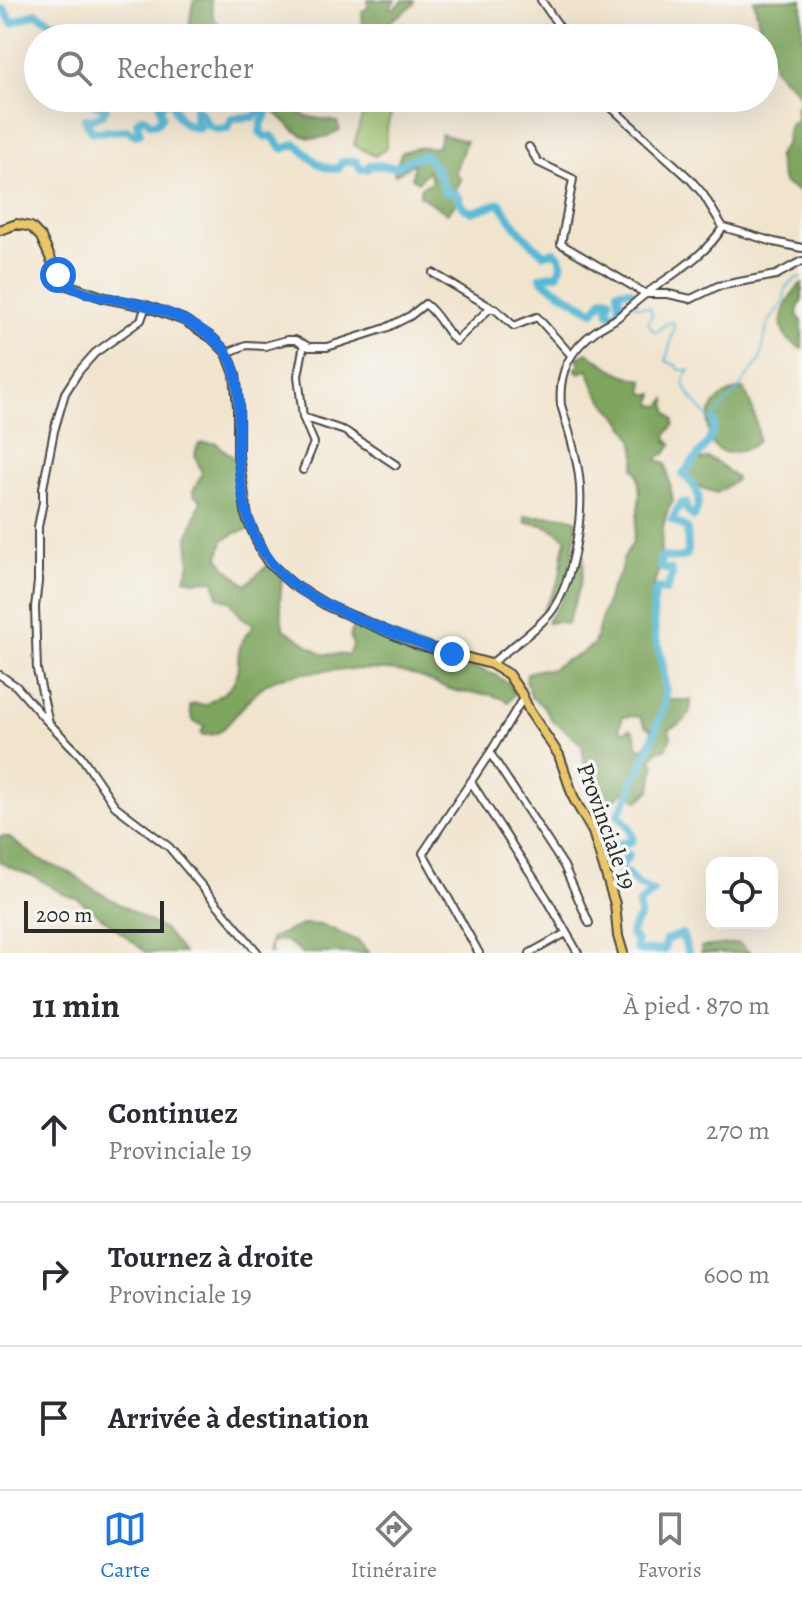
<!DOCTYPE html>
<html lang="fr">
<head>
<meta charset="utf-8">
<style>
  :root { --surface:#fff; --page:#f2f2f3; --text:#2b2b33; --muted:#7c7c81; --line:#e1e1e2; --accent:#1a73e8 }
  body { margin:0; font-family:Alegreya,serif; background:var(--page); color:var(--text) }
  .controls { position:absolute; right:24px; bottom:24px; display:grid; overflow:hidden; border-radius:16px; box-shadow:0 8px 32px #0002 }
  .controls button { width:72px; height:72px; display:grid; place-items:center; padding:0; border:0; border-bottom:2px solid var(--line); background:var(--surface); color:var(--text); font:40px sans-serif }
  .scale { position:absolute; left:24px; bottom:20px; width:140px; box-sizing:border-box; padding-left:8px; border:4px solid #2b2b2b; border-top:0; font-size:22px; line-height:28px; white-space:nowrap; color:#2b2b2b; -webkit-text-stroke:6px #f6f6f2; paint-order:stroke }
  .stop { position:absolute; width:24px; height:24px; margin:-18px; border:6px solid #1a73e8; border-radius:50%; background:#fff }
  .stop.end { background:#1a73e8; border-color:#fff; box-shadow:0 2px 8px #0008 }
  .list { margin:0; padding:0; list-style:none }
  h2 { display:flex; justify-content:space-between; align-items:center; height:104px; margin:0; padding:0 32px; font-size:34px }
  h2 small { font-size:26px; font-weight:400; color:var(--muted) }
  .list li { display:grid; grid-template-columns:52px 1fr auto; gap:24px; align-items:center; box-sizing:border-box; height:144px; padding:0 32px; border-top:2px solid var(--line) }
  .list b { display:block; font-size:30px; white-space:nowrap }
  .list p { margin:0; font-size:26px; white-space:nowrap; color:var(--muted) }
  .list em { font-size:26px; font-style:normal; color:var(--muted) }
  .icon { flex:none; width:44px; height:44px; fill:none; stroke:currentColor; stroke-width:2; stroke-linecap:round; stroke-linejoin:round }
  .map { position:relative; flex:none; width:802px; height:953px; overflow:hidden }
  .search { position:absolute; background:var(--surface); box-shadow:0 8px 32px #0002; left:24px; right:24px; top:24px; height:88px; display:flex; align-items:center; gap:20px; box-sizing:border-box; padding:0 28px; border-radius:44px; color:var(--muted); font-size:30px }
  .sheet { height:536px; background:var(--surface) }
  nav { display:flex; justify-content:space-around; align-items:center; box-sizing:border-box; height:112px; border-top:2px solid var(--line); background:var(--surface); font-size:22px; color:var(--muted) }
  nav a { display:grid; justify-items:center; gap:4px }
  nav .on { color:var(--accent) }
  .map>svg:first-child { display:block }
  .green { fill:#9dc06a; stroke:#64764a; stroke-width:2 }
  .forest { fill:#7ea65e; stroke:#546844; stroke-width:2; fill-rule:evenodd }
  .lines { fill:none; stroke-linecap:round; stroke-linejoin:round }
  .stream { stroke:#57b9d6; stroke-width:2 }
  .river { stroke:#57b9d6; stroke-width:8 }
  .minor-casing { stroke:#494743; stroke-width:10 }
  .major-casing { stroke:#494743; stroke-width:12 }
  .minor { stroke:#fff; stroke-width:6 }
  .major { stroke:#ebc669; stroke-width:8 }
  .route { stroke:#1a73e8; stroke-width:10 }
  .labels { text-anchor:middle; stroke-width:7; stroke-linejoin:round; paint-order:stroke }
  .street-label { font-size:24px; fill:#2b2b2b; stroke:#f6f6f2 }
</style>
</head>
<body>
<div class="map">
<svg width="802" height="953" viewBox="0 0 802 953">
  <rect width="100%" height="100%" fill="#f6f6f2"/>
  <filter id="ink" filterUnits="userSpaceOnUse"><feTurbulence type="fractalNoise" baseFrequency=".0125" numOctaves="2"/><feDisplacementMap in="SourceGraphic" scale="16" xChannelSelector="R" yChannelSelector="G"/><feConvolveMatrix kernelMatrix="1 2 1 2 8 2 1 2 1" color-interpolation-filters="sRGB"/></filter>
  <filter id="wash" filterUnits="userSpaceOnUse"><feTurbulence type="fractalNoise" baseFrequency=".006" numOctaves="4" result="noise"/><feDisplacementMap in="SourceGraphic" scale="32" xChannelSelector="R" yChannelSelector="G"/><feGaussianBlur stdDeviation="1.8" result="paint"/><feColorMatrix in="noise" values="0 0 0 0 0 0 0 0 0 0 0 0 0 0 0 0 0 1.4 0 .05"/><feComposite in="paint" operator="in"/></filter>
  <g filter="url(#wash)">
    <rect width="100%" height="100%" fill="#f1e4cd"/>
    <path class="green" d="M 376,98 L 403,98 C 388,111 386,128 386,148 L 375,156 L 354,145 L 362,116 Z"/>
    <path class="forest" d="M 194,0 L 211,0 C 212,27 219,19 229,38 L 186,38 C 192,25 189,13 194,0 Z
      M 368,0 L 395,0 L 390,8 L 393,9 L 404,0 L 414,1 L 414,4 L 384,26 L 384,33 L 396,38 L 363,38 L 362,11 L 368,8 Z
      M 754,0 L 802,0 L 802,193 L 783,183 L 777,156 L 786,143 L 788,126 L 798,118 L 795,109 L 801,99 L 798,93 L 774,68 L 770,51 L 760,29 Z
      M 248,98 L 289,98 L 292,108 L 300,103 L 298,110 L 304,116 L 337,122 L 340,130 C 303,152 294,126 267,106 C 261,102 255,100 248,98 Z
      M 441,134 L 466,141 L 455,172 L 461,179 L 455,189 L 462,197 L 447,213 L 420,196 L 420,188 L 432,182 L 428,170 L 418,182 L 412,178 L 414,163 L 395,175 L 394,170 L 402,152 L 415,148 L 438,147 Z
      M 802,283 L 802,300 L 798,308 L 797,315 L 802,321 L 802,349 C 796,345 790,342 786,337 C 774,319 789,295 802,283 Z
      M 588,353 C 606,365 622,377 644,380 L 643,391 L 646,394 L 654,394 L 652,402 L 653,405 L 661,406 L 666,399 L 667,411 L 674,420 L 674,424 L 667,434 L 666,442 L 669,441 L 672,444 L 665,454 L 661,455 L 656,460 L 664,462 L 666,464 L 673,501 L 667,512 L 663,528 L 659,568 L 652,592 L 651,617 L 659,655 L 664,695 L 669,700 L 691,700 C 691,719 685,721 669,729 L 671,737 L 666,749 L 657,751 L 651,760 L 655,764 L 651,789 L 639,801 L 625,791 L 613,801 L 604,798 L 600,791 L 586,774 L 582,745 L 563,728 L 552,721 L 544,707 L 531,697 L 526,681 L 527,673 L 542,669 L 550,670 L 564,661 L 579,655 L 594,644 L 610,590 L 620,573 L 624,557 L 632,544 L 635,532 L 640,495 L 638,475 L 634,468 C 643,433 614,417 597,392 C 593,385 591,376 588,369 L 580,373 L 576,372 L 576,368 L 579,366 L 580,363 L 577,358 ZM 631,716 L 640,717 L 646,727 L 651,728 L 651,738 L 644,748 L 638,747 L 635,734 L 631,728 L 623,732 L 619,728 L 623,717 Z
      M 744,389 C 752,406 758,422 758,441 C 746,453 717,461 710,438 C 702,413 718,391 744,389 Z
      M 203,443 L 216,443 L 239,462 L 250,529 L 236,533 L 223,540 L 219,557 L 225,567 L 246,585 L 269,564 L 282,577 L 280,602 L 283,628 L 322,654 L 348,655 L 353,646 L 350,636 L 357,618 L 413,644 L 495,675 L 508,683 L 514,694 L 508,702 C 490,691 480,695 461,692 C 440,688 422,675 402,672 C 373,667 293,669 268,683 C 250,692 229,729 215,734 C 211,735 207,735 203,735 L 201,732 L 205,726 L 194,722 L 191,715 L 190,706 L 194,704 L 206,705 C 214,698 227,693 232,685 C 241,671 236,661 240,647 C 242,639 249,631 254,624 L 242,618 L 230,601 L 218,597 L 214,580 C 204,579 194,584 185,578 L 190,563 L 188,538 L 201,500 L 194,495 L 193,491 L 202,474 C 200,460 190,460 199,444 Z
      M 708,458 L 717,462 L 736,478 L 736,480 L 717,493 L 702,488 L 688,476 L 687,471 L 696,461 Z
      M 525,516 L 566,516 L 577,521 C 574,548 568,593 547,611 L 543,610 C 549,599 555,590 559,579 C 563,566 561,551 567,539 C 552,528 545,523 526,523 Z
      M 581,555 L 583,555 C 587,574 574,602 568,622 L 565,624 L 558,621 L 548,623 L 547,621 L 563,599 L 575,561 Z
      M 0,836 L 8,837 L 40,860 L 75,875 L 87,885 L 166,931 L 183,953 L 147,953 L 77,898 C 59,896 47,881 30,875 C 17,870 13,870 0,862 Z
      M 304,924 L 323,925 L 358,941 L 369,953 L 302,953 C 293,945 284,936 271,943 L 270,948 L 272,953 L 268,953 L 271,938 Z
      M 738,943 L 751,953 L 701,953 L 701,947 Z"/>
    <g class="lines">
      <path class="stream" d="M 635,306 L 650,307 L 652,316 L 648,321 L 653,331 L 657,332 L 665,324 L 673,322 L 674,328 L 666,361 L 677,366 L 679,370 L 690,370 C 687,374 684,377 684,382 C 686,394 705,415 714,422 L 714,416 L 735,393 L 760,360 L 768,323 L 783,303 L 786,287 L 796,278 L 802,277"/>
      <path class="river" d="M 0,9 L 5,10 L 12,23 L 36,13 L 66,30 L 70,38
        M 92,98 L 90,102 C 95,106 99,107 105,105 L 106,108 L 102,115 L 92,119 L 85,119 L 92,132 L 127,130 L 136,135 L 140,133 L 137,122 L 141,118 L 145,118 L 151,124 L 157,123 L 162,116 L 160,105 L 168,101 L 173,101 C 174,116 185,128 200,128 L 195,119 L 195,108 L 200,111 L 208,125 L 217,129 L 228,128 L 232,118 L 254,117 L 261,110 L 267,114 L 262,122 L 260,132 L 265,137 L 272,136 L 283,149 L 296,144 C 308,155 321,172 339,168 L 342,162 L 356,161 L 361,169 L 367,169 L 370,165 L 396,167 L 411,159 L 425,155 C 436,166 441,177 445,192 L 453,192 L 458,197 L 464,208 L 472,212 L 500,203 C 512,223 526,240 544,254 L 555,252 C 563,260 563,265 557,274 L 541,277 L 543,281 C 560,291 576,303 594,311 L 604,298 L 610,299 L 608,307 L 609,313 L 614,315 L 619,312 L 620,305 L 618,291 L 630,290 L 634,294 L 633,300
        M 688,953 L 682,934 L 666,940 L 664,950 L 640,951 L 636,948 L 637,941 L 631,935 L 632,929 L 640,917 L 639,904 L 653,892 L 636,883 L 627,873 L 620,870 L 619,866 L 625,861 L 629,855 L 615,848 L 616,845 L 632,841 L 633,838 L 629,827 L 618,814 L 631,792 L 633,778 L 640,772 L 664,706 L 666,694 L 662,661 L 655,636 L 653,608 L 655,592 L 659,588 L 666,591 L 672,576 L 671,570 L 661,568 L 661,557 L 677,558 L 686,556 L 688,551 L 687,528 L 672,520 L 681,503 L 686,503 L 687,510 L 694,517 C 702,498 700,488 683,475 C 694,457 714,444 714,422"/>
    </g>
  </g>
  <g filter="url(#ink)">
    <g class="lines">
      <g class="minor-casing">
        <path id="minor" d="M 541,0 L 567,38
          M 601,98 L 690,179 L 703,194 L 723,227 L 774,242 L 802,248
          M 529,147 L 538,162 L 573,179 L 561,244 L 646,294 L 668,294 L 691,299 L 718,286 L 776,275 L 802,261
          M 433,273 L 492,308
          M 227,353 L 246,345 L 265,346 L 287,340 L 295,340 L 309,347 L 327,347 L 386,328 L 410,316 L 425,304 C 439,314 444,330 456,341 L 489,309 L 495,309 L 514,326 L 537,317 L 571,355
          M 303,417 L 345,431 L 396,465
          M 303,470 L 314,443 L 303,417 L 298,376 L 304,344
          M 491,664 C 511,646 534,633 551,612 C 574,582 584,513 579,476 C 576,452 568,428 561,405 C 558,372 570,349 597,330 C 604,325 612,322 618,317 C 628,309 637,300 647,293 C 674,273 705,256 723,227
          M 0,675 L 16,686 L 44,718 L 81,756 L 115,806 L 169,847 L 258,953
          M 49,723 L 37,670 L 35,607 L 38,582 L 38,527 L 43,502 L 43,488 L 54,431 L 65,393 L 79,371 L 95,353 L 141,320 L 146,306
          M 490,753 L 564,866 L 589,923
          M 471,782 L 546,897 L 578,953
          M 479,953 L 423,853 L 490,753 L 523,698
          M 530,953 L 566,933"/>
      </g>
      <g class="major-casing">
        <path id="major" d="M 0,230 L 17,224 L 31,227 L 41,237 L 58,275 L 67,285 L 105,298 L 146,306 L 184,320 L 212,338 L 227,353 L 235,374 L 238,407 L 238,455 L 247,518 L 263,554 L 269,563 L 292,584 L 328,606 L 416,644 L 491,664 L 508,674 L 521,693 L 530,712 L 559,755 L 574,799 L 593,832 L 615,904 L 618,936 L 623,953"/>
      </g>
      <use href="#minor" class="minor"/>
      <use href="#major" class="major"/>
    </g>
  </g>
  <g class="lines" filter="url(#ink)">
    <path class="route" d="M 58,275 C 74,296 105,297 130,302 C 163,309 204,324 226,352 C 242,374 239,421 238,447 C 238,465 241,484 244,501 C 258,572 300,594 361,620 C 392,633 420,645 452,654"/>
  </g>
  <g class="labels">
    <g class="street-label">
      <text transform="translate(607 826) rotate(70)" y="8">Provinciale 19</text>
    </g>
  </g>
</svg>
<div class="controls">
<button><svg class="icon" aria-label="locate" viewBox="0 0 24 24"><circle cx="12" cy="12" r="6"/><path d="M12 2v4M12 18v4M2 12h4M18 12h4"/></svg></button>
</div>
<div class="scale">200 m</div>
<div class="stop" style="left:58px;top:275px"></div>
<div class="stop end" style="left:452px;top:654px"></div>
<div class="search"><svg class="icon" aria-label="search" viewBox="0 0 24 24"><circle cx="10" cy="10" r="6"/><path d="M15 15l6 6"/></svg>Rechercher</div>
</div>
<section class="sheet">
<h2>11 min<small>À pied · 870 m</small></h2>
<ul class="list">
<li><svg class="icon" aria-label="ahead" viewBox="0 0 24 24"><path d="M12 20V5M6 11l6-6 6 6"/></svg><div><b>Continuez</b><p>Provinciale 19</p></div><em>270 m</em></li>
<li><svg class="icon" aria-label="right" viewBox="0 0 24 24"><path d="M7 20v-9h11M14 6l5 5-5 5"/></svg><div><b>Tournez à droite</b><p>Provinciale 19</p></div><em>600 m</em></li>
<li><svg class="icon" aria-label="arrive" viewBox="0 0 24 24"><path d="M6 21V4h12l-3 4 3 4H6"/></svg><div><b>Arrivée à destination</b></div></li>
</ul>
</section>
<nav>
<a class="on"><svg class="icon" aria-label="map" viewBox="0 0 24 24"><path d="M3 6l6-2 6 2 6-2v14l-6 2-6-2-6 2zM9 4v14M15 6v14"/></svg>Carte</a>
<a><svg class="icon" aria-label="directions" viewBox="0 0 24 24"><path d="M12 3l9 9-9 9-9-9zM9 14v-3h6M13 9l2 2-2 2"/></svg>Itinéraire</a>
<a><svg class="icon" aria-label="saved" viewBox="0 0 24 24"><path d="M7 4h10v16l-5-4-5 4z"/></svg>Favoris</a>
</nav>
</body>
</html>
